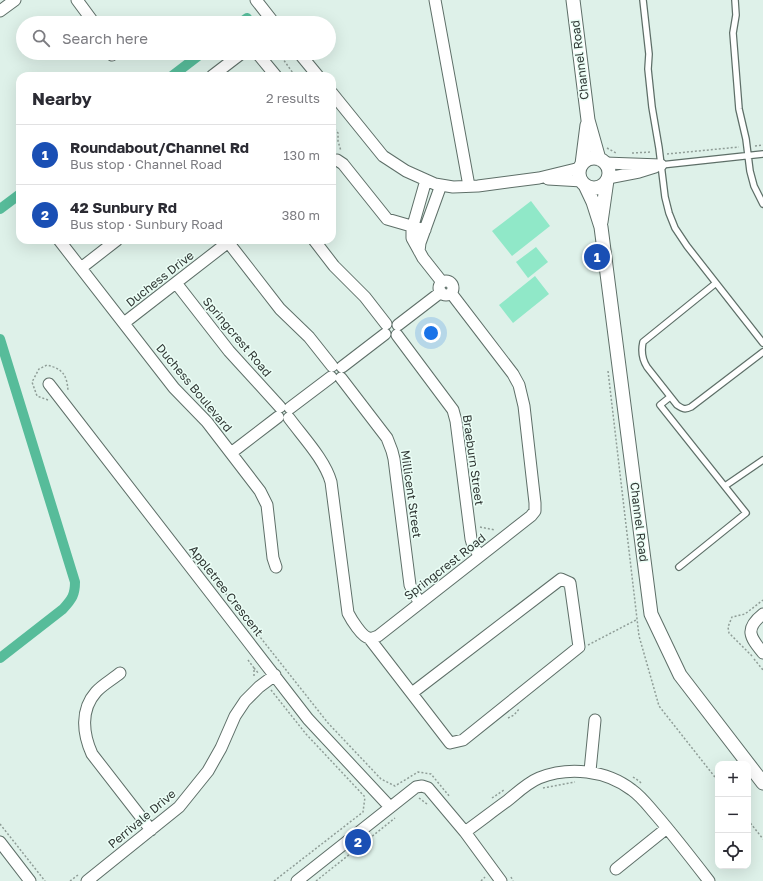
<!DOCTYPE html>
<html lang="en">
<head>
<meta charset="utf-8">
<style>
  :root { --surface:#fff; --page:#f7f7f7; --text:#2b2b33; --muted:#7c7c81; --line:#e1e1e2; --accent:#db2777 }
  body { margin:0; font-family:"Golos Text",sans-serif; background:var(--page); color:var(--text) }
  .controls { position:absolute; right:12px; bottom:12px; display:grid; overflow:hidden; border-radius:8px; box-shadow:0 4px 16px #0002 }
  .controls button { width:36px; height:36px; display:grid; place-items:center; padding:0; border:0; border-bottom:1px solid var(--line); background:var(--surface); color:var(--text); font:20px sans-serif }
  .you { position:absolute; left:431px; top:333px; width:14px; height:14px; margin:-10px; border:3px solid #fff; border-radius:50%; background:#1a73e8; box-shadow:0 0 0 6px #1a73e833 }
  .badge { display:grid; place-items:center; width:26px; height:26px; border-radius:50%; background:var(--accent); color:#fff; font-size:13px; font-weight:700 }
  .pin { position:absolute; translate:-50% -50%; border:2px solid #fff; box-shadow:0 1px 4px #0006 }
  .list { margin:0; padding:0; list-style:none }
  h2 { display:flex; justify-content:space-between; align-items:center; height:52px; margin:0; padding:0 16px; font-size:17px }
  h2 small { font-size:13px; font-weight:400; color:var(--muted) }
  .list li { display:grid; grid-template-columns:26px 1fr auto; gap:12px; align-items:center; box-sizing:border-box; height:60px; padding:0 16px; border-top:1px solid var(--line) }
  .list b { display:block; font-size:15px; white-space:nowrap }
  .list p { margin:0; font-size:13px; white-space:nowrap; color:var(--muted) }
  .list em { font-size:13px; font-style:normal; color:var(--muted) }
  .icon { flex:none; width:22px; height:22px; fill:none; stroke:currentColor; stroke-width:2; stroke-linecap:round; stroke-linejoin:round }
  .map { position:relative; flex:none; width:763px; height:881px; overflow:hidden }
  .search { position:absolute; background:var(--surface); box-shadow:0 4px 16px #0002; left:16px; top:16px; width:320px; height:44px; display:flex; align-items:center; gap:10px; box-sizing:border-box; padding:0 14px; border-radius:22px; color:var(--muted); font-size:15px }
  .panel { position:absolute; background:var(--surface); box-shadow:0 4px 16px #0002; left:16px; top:72px; width:320px; height:172px; border-radius:12px }
  .map>svg:first-child { display:block }
  .green { fill:#90e8c8 }
  .lines { fill:none; stroke-linecap:round; stroke-linejoin:round }
  .canal { stroke:#57bc9a; stroke-width:10 }
  .service-casing { stroke:#5e6f68; stroke-width:8 }
  .minor-casing { stroke:#5e6f68; stroke-width:13 }
  .tertiary-casing { stroke:#5e6f68; stroke-width:15 }
  .path { stroke:#8f9d97; stroke-width:1.5; stroke-dasharray:2 2; stroke-linecap:butt }
  .service { stroke:#fff; stroke-width:5.5 }
  .minor { stroke:#fff; stroke-width:11 }
  .tertiary { stroke:#fff; stroke-width:13 }
  .labels { text-anchor:middle; stroke-width:3; stroke-linejoin:round; paint-order:stroke }
  .street-label { font-size:12px; fill:#303734; stroke:#ebfef6 }
</style>
</head>
<body>
<div class="map">
<svg width="763" height="881" viewBox="0 0 763 881">
  <rect width="100%" height="100%" fill="#def1e9"/>
  <path class="green" d="M 531,201 L 550,226 L 512,256 L 492,231 Z
    M 536,247 L 548,262 L 528,278 L 516,262 Z
    M 535,276 L 549,294 L 513,323 L 499,305 Z"/>
  <g class="lines">
    <path class="canal" d="M 240,23 L 247,18
      M 172,76 L 202,53
      M 0,209 L 20,194
      M 0,339 L 75,582 C 75,595 72,599 63,609 L 0,658"/>
    <g class="service-casing">
      <path id="service" d="M 643,0 L 649,54 L 648,69 L 652,107 L 659,148 L 665,197 L 669,213 L 675,228 L 687,246 L 763,343
        M 735,0 L 736,15 L 733,33 L 739,109 L 746,139 L 750,171 L 754,186 L 763,204
        M 661,165 L 763,154
        M 716,283 L 643,342 C 641,351 642,359 647,367 L 677,405 C 683,409 685,410 691,407 L 763,352
        M 670,397 L 660,405 L 746,513 L 679,567
        M 725,486 L 763,460"/>
    </g>
    <g class="minor-casing">
      <path id="minor" d="M 77,0 L 94,23
        M 256,0 L 274,23
        M 435,0 L 469,186
        M 0,11 L 15,0
        M 111,53 L 112,55
        M 257,53 L 276,76
        M 299,53 L 318,76
        M 212,76 L 242,53
        M 332,93 L 383,156 L 406,171 L 435,184 L 453,187 L 478,186 L 539,178 L 580,168
        M 332,161 L 337,160 L 343,164 L 387,219 L 425,230
        M 605,163 L 661,165
        M 608,178 L 639,172 L 655,167
        M 548,179 L 582,181
        M 426,180 L 412,229 L 412,238 L 423,258 L 442,282
        M 59,240 L 174,388 L 207,422 L 260,491 L 267,505 L 273,558 L 276,567
        M 314,240 L 334,266 L 365,297 L 386,324
        M 228,242 L 280,309 L 309,337 L 332,366
        M 419,251 L 420,243 L 441,185
        M 81,268 L 117,240
        M439 288a7 7 0 1 1 14 0a7 7 0 1 1-14 0Z
        M 176,283 L 229,351 L 280,407
        M 124,323 L 231,240
        M 398,325 L 441,292
        M 397,335 L 453,410 L 456,421 L 471,539 L 473,546 L 480,556
        M 342,367 L 385,334
        M 341,378 L 387,438 L 392,451 L 394,459 L 410,585 L 413,592 L 420,603
        M 49,384 L 308,719 L 390,807
        M 290,408 L 331,377
        M 289,418 C 303,437 325,460 331,482 L 348,613 C 351,619 362,637 369,638 C 372,639 375,637 378,636 L 531,516 L 535,511 L 535,503 L 524,406 L 519,385 L 513,374 L 451,293
        M 231,453 L 278,417
        M 763,614 C 744,629 750,637 763,653
        M 369,638 C 396,673 423,708 450,743 L 463,740 L 579,647 L 570,583 L 561,579 L 412,693
        M 120,673 C 113,679 102,685 96,692 C 80,710 83,734 92,754 L 151,830
        M 590,771 L 595,720
        M 465,832 C 479,822 493,811 507,801 C 517,793 527,783 539,778 C 569,766 606,770 632,790 C 642,797 649,807 657,816 C 675,837 692,859 709,881
        M 0,842 L 30,881
        M 616,869 L 667,828
        M 87,881 L 179,807 L 208,771 L 221,748 L 235,716 L 245,701 L 259,687 L 275,675
        M 297,881 L 416,787 L 422,786 L 428,788 L 465,832 L 501,881"/>
    </g>
    <g class="tertiary-casing">
      <path id="tertiary" d="M 573,0 L 588,120 L 599,159
        M579 173a15 15 0 1 1 30 0a15 15 0 1 1-30 0Z
        M 582,164 L 587,125
        M 585,185 L 593,202 L 601,227 L 651,614 L 680,675 L 763,783
        M 601,222 L 607,180"/>
    </g>
    <path class="path" d="M 275,53 L 283,59 L 295,76
      M 332,126 L 338,133 L 338,141 L 341,151
      M 755,146 L 763,145
      M 607,148 L 616,153
      M 632,153 L 652,152
      M 667,154 L 739,147
      M 608,371 L 639,636 L 659,706 L 718,781
      M 48,400 L 37,396 L 32,382 L 39,369 L 47,365 C 63,369 67,375 68,391
      M 480,527 L 495,530
      M 196,556 L 328,723 L 381,779 L 395,786 L 418,772 L 431,774 L 450,797
      M 588,645 L 636,620
      M 752,656 L 729,633 L 728,627 L 732,617 L 745,614 L 763,600
      M 754,659 L 763,670
      M 248,660 L 254,668 L 254,678
      M 254,668 L 259,674
      M 271,690 L 306,734 L 365,797 L 366,797
      M 508,718 L 514,715 L 519,709
      M 633,777 L 639,781 L 642,784
      M 543,788 L 575,782
      M 419,798 L 427,804
      M 492,798 L 504,790
      M 748,820 L 763,839
      M 0,824 L 45,881
      M 511,877 L 513,881
      M 70,881 L 78,875
      M 274,881 L 363,812 L 365,797
      M 316,881 L 395,818
      M 481,881 L 485,877"/>
    <use href="#service" class="service"/>
    <use href="#minor" class="minor"/>
    <use href="#tertiary" class="tertiary"/>
  </g>
  <g class="labels">
    <g class="street-label">
      <text transform="translate(580 60) rotate(-97)" y="4">Channel Road</text>
      <text transform="translate(160 279) rotate(-38)" y="4">Duchess Drive</text>
      <text transform="translate(237 337) rotate(50)" y="4">Springcrest Road</text>
      <text transform="translate(194 388) rotate(50)" y="4">Duchess Boulevard</text>
      <text transform="translate(473 460) rotate(82)" y="4">Braeburn Street</text>
      <text transform="translate(411 494) rotate(82)" y="4">Millicent Street</text>
      <text transform="translate(639 522) rotate(83)" y="4">Channel Road</text>
      <text transform="translate(445 567) rotate(-38)" y="4">Springcrest Road</text>
      <text transform="translate(226 591) rotate(52)" y="4">Appletree Crescent</text>
      <text transform="translate(142 819) rotate(-40)" y="4">Perrivale Drive</text>
    </g>
  </g>
</svg>
<div class="controls">
<button>+</button>
<button>−</button>
<button><svg class="icon" aria-label="locate" viewBox="0 0 24 24"><circle cx="12" cy="12" r="6"/><path d="M12 2v4M12 18v4M2 12h4M18 12h4"/></svg></button>
</div>
<div class="you"></div>
<div class="pin badge" style="left:597px;top:257px;background:#1a4fb4">1</div>
<div class="pin badge" style="left:358px;top:842px;background:#1a4fb4">2</div>
<div class="search"><svg class="icon" aria-label="search" viewBox="0 0 24 24"><circle cx="10" cy="10" r="6"/><path d="M15 15l6 6"/></svg>Search here</div>
<section class="panel">
<h2>Nearby<small>2 results</small></h2>
<ul class="list">
<li><span class="badge" style="background:#1a4fb4">1</span><div><b>Roundabout/Channel Rd</b><p>Bus stop · Channel Road</p></div><em>130 m</em></li>
<li><span class="badge" style="background:#1a4fb4">2</span><div><b>42 Sunbury Rd</b><p>Bus stop · Sunbury Road</p></div><em>380 m</em></li>
</ul>
</section>
</div>
</body>
</html>
